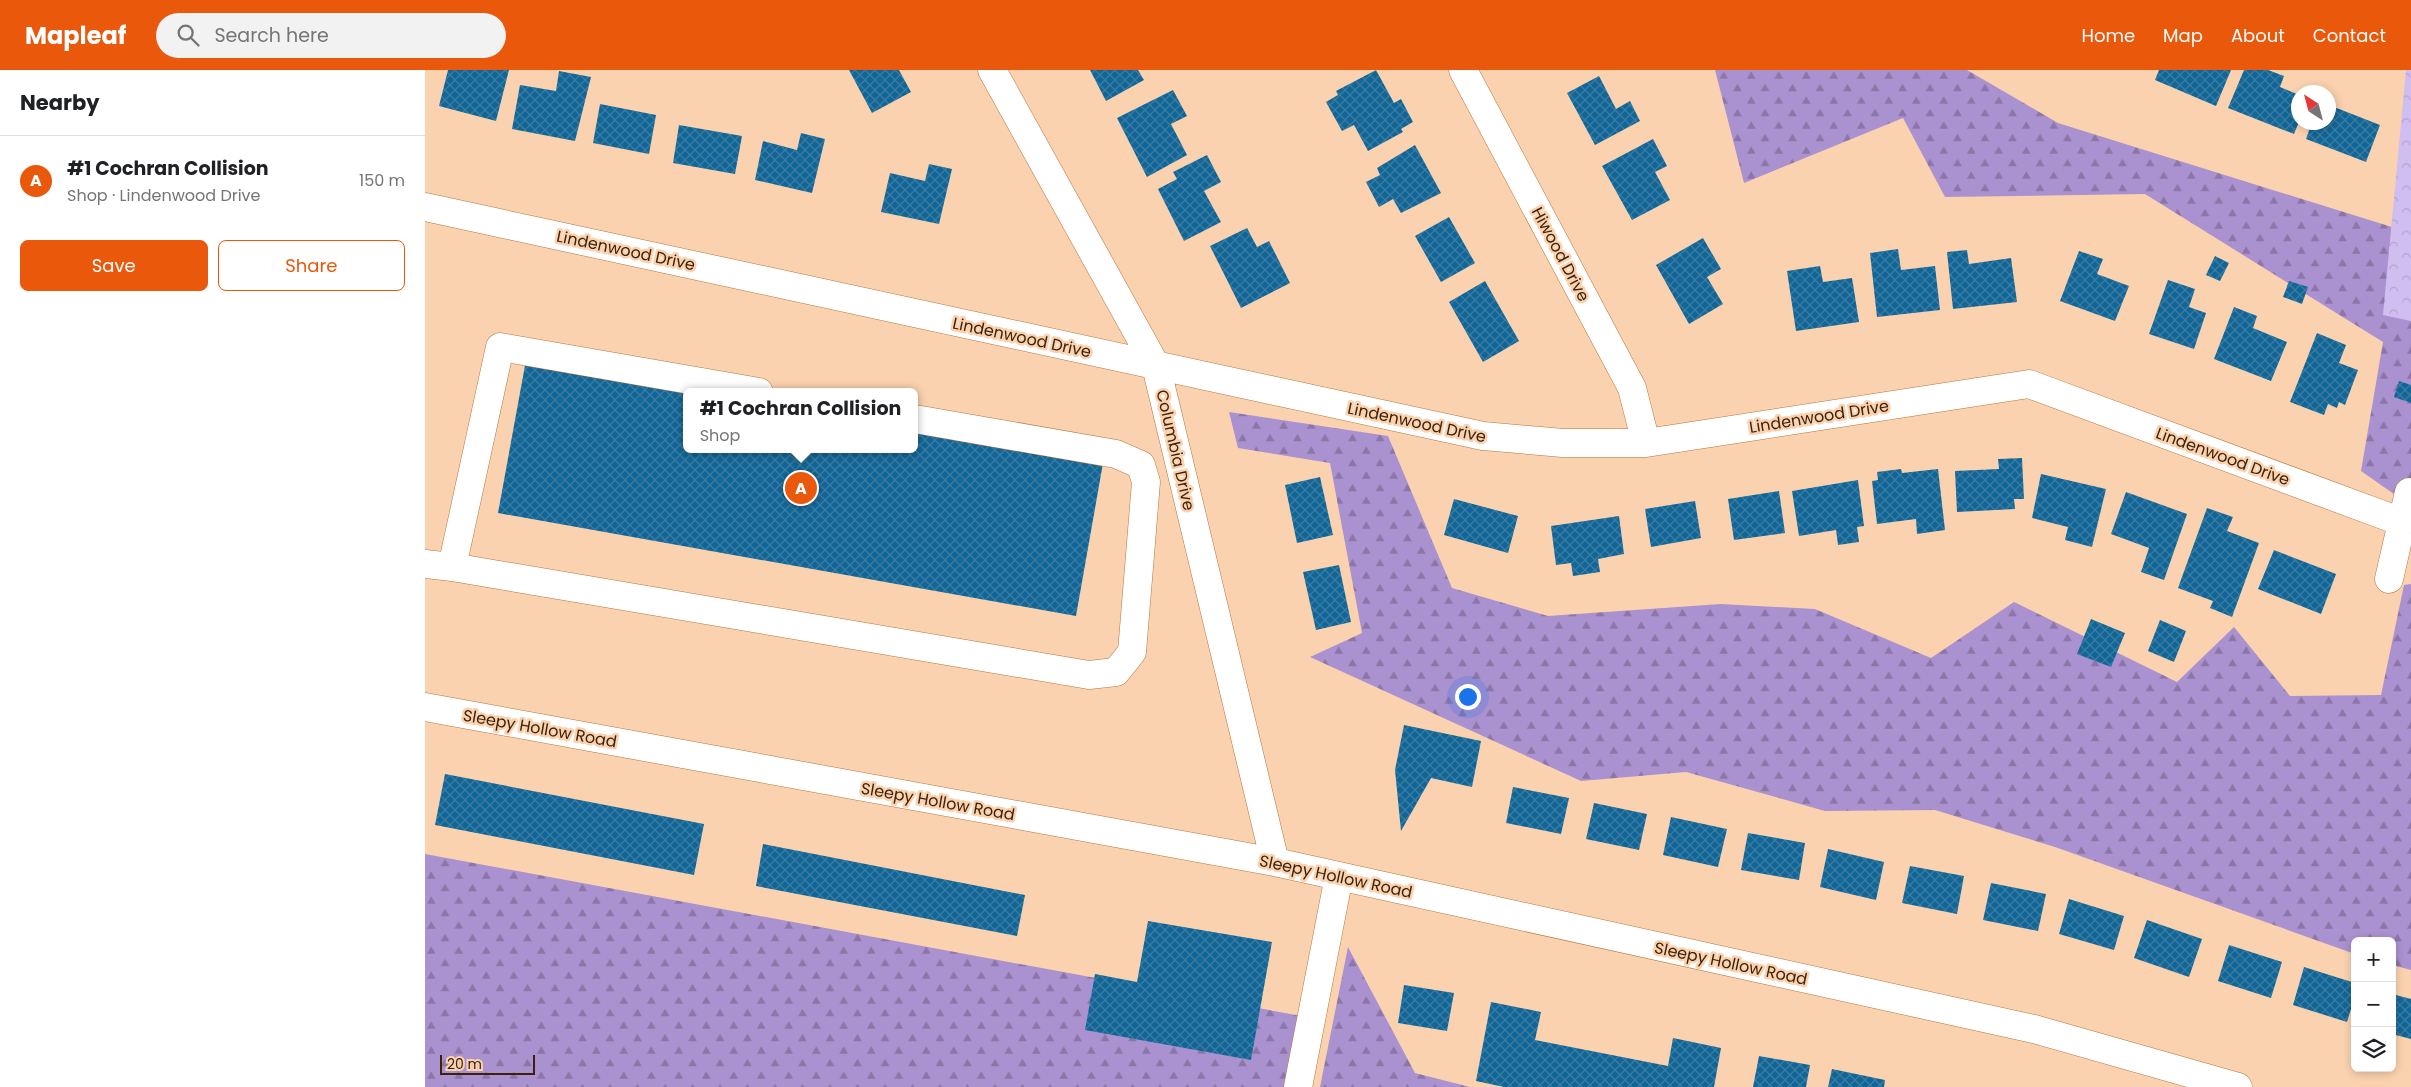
<!DOCTYPE html>
<html lang="en">
<head>
<meta charset="utf-8">
<style>
  :root { --surface:#fff; --page:#f2f2f2; --text:#202124; --muted:#757577; --line:#e0e0e0; --accent:#ea580c }
  body { margin:0; font-family:Poppins,sans-serif; background:var(--page); color:var(--text) }
  .controls { position:absolute; right:15px; bottom:15px; display:grid; overflow:hidden; border-radius:8px; box-shadow:0 2px 8px #0003 }
  .controls button { width:45px; height:45px; display:grid; place-items:center; padding:0; border:0; border-bottom:1px solid var(--line); background:var(--surface); color:var(--text); font:25px sans-serif }
  .compass { position:absolute; left:1866px; top:15px; width:45px; height:45px; border-radius:50%; background:var(--surface); box-shadow:0 2px 8px #0003; rotate:324deg }
  .scale { position:absolute; left:15px; bottom:12px; width:95px; box-sizing:border-box; padding-left:5px; border:2px solid #3c2208; border-top:0; font-size:14px; line-height:18px; white-space:nowrap; color:#3c2208; -webkit-text-stroke:4px #fbd2af; paint-order:stroke }
  .you { position:absolute; left:1042px; top:626px; width:18px; height:18px; margin:-12px; border:4px solid #fff; border-radius:50%; background:#1a73e8; box-shadow:0 0 0 8px #1a73e833 }
  .badge { display:grid; place-items:center; width:32px; height:32px; border-radius:50%; background:var(--accent); color:#fff; font-size:16px; font-weight:700 }
  .pin { position:absolute; translate:-50% -50%; border:2px solid #fff; box-shadow:0 1px 5px #0006 }
  .popup { position:absolute; left:258px; top:318px; width:235px; height:65px; box-sizing:border-box; display:grid; place-content:center; border-radius:8px; background:var(--surface); filter:drop-shadow(0 1px 4px #0005); font-size:16px; white-space:nowrap; color:var(--muted) }
  .popup b { font-size:19px; color:var(--text) }
  .popup::after { content:''; position:absolute; left:50%; top:100%; margin-left:-10px; border:10px solid transparent; border-top-color:var(--surface) }
  .list { margin:0; padding:0; list-style:none }
  h2 { display:flex; justify-content:space-between; align-items:center; height:65px; margin:0; padding:0 20px; font-size:21px }
  h2 small { font-size:16px; font-weight:400; color:var(--muted) }
  .list li { display:grid; grid-template-columns:32px 1fr auto; gap:15px; align-items:center; box-sizing:border-box; height:90px; padding:0 20px; border-top:1px solid var(--line) }
  .list b { display:block; font-size:19px; white-space:nowrap }
  .list p { margin:0; font-size:16px; white-space:nowrap; color:var(--muted) }
  .list em { font-size:16px; font-style:normal; color:var(--muted) }
  .actions { display:flex; gap:10px; padding:15px 20px }
  .actions a { flex:1; padding:11px 0; border:1px solid var(--accent); border-radius:8px; text-align:center; font-size:18px; color:var(--accent) }
  .actions .main { background:var(--accent); color:#fff }
  .icon { flex:none; width:28px; height:28px; fill:none; stroke:currentColor; stroke-width:2; stroke-linecap:round; stroke-linejoin:round }
  .map { position:relative; flex:none; width:1986px; height:1017px; overflow:hidden }
  header { display:flex; align-items:center; gap:30px; box-sizing:border-box; height:70px; padding:0 25px; background:var(--accent); color:#fff }
  header strong { font-size:24px }
  nav { display:flex; gap:28px; margin-inline-start:auto; font-size:18px }
  .search { width:350px; height:45px; background:var(--page); display:flex; align-items:center; gap:12px; box-sizing:border-box; padding:0 18px; border-radius:28px; color:var(--muted); font-size:19px }
  main { display:flex }
  aside { flex:1; background:var(--surface) }
  .map>svg:first-child { display:block }
  .forest { fill:url(#forest-firs) }
  .park { fill:url(#park-crowns) }
  .building { fill:url(#building-cross-hatch) }
  .lines { fill:none; stroke-linecap:round; stroke-linejoin:round }
  .minor-casing { stroke:#b5763a; stroke-width:29 }
  .minor { stroke:#fff; stroke-width:28 }
  .labels { text-anchor:middle; stroke-width:5; stroke-linejoin:round; paint-order:stroke }
  .street-label { font-size:16px; fill:#3c2208; stroke:#fbd2af }
</style>
</head>
<body>
<header>
<strong>Mapleaf</strong>
<div class="search"><svg class="icon" aria-label="search" viewBox="0 0 24 24"><circle cx="10" cy="10" r="6"/><path d="M15 15l6 6"/></svg>Search here</div>
<nav><a>Home</a><a>Map</a><a>About</a><a>Contact</a></nav>
</header>
<main>
<aside>
<h2>Nearby<small></small></h2>
<ul class="list">
<li><span class="badge">A</span><div><b>#1 Cochran Collision</b><p>Shop · Lindenwood Drive</p></div><em>150 m</em></li>
</ul>
<div class="actions"><a class="main">Save</a><a>Share</a></div>
</aside>
<div class="map">
<svg width="1986" height="1017" viewBox="0 0 1986 1017">
  <defs>
    <pattern id="forest-firs" width="22" height="20" patternUnits="userSpaceOnUse" patternTransform="scale(1.25)"><rect width="22" height="20" fill="#aa91d0"/><path d="M5 1l3.5 6h-7zM16 11l3.5 6h-7z" fill="#8c76a7"/></pattern>
    <pattern id="park-crowns" width="20" height="18" patternUnits="userSpaceOnUse" patternTransform="scale(1.25)"><rect width="20" height="18" fill="#d1bef1"/><path d="M2 6a3 3 0 1 1 6 0M12 15a3 3 0 1 1 6 0" fill="none" stroke="#b4a3cd"/></pattern>
    <pattern id="building-cross-hatch" width="8" height="8" patternUnits="userSpaceOnUse" patternTransform="scale(1.25)"><rect width="8" height="8" fill="#106698"/><path d="M0 0l8 8M0 8l8-8" fill="none" stroke="#3d7c9f"/></pattern>
  </defs>
  <rect width="100%" height="100%" fill="#fbd2af"/>
  <path class="forest" d="M 1290,0 L 1542,0 L 1633,53 L 1983,162 L 1986,134 L 1986,436 L 1936,401 L 1958,272 L 1720,124 L 1520,127 L 1478,48 L 1319,113 Z
    M 804,342 L 963,366 L 1027,518 L 1123,546 L 1296,534 L 1390,539 L 1506,588 L 1589,532 L 1752,612 L 1809,557 L 1865,626 L 1956,625 L 1979,515 L 1986,514 L 1986,900 L 1967,895 L 1967,871 L 1930,871 L 1930,884 L 1630,777 L 1510,740 L 1400,741 L 1261,702 L 1156,711 L 885,587 L 937,563 L 905,393 L 813,378 Z
    M 0,784 L 887,948 L 874,1017 L 0,1017 Z
    M 923,877 L 990,1003 L 1045,1017 L 895,1017 Z"/>
  <path class="park" d="M 1981,0 L 1986,0 L 1986,251 L 1958,245 Z"/>
  <path class="building" d="M 23,0 L 84,0 L 71,51 L 14,36 Z
    M 424,0 L 474,0 L 486,22 L 447,43 Z
    M 665,0 L 713,0 L 719,10 L 681,31 Z
    M 951,0 L 969,33 L 976,29 L 988,52 L 976,59 L 978,62 L 943,81 L 929,55 L 917,61 L 901,32 L 913,25 L 911,21 Z
    M 1734,0 L 1806,0 L 1791,36 L 1730,10 Z
    M 1819,0 L 1843,0 L 1859,6 L 1855,17 L 1874,25 L 1874,52 L 1869,64 L 1803,38 Z
    M 134,1 L 166,7 L 150,71 L 87,59 L 95,15 L 131,21 Z
    M 1174,6 L 1191,39 L 1205,31 L 1215,51 L 1170,75 L 1142,23 Z
    M 748,20 L 762,46 L 746,54 L 762,85 L 722,107 L 692,48 Z
    M 175,34 L 231,45 L 224,84 L 168,73 Z
    M 1904,35 L 1955,55 L 1941,92 L 1881,69 L 1887,52 L 1904,52 Z
    M 254,55 L 317,66 L 310,104 L 248,93 Z
    M 376,63 L 400,69 L 387,123 L 330,110 L 338,71 L 372,80 Z
    M 1228,69 L 1242,96 L 1230,102 L 1245,130 L 1207,150 L 1177,96 Z
    M 990,75 L 1016,123 L 976,143 L 968,129 L 954,137 L 941,112 L 955,105 L 952,98 Z
    M 782,85 L 796,112 L 779,121 L 796,152 L 759,171 L 733,119 L 752,109 L 748,102 Z
    M 504,94 L 527,99 L 514,154 L 456,142 L 465,103 L 500,111 Z
    M 1024,147 L 1050,193 L 1016,212 L 990,166 Z
    M 822,158 L 832,177 L 844,171 L 865,213 L 816,238 L 785,176 Z
    M 1278,168 L 1296,199 L 1282,207 L 1298,234 L 1264,254 L 1231,195 Z
    M 1473,179 L 1476,200 L 1510,196 L 1515,240 L 1452,247 L 1445,183 Z
    M 1542,180 L 1544,194 L 1586,188 L 1592,232 L 1528,239 L 1522,182 Z
    M 1654,181 L 1678,189 L 1672,204 L 1704,216 L 1690,251 L 1635,231 Z
    M 1790,186 L 1804,193 L 1795,211 L 1781,205 Z
    M 1395,196 L 1398,212 L 1427,208 L 1434,252 L 1371,261 L 1362,201 Z
    M 1743,210 L 1770,219 L 1764,237 L 1781,243 L 1769,279 L 1724,264 Z
    M 1060,211 L 1094,271 L 1058,292 L 1024,232 Z
    M 1864,211 L 1883,217 L 1877,234 L 1858,227 Z
    M 1809,237 L 1832,246 L 1828,258 L 1862,272 L 1846,311 L 1789,289 Z
    M 1892,263 L 1921,275 L 1914,293 L 1933,300 L 1920,335 L 1914,332 L 1912,338 L 1903,334 L 1899,345 L 1865,332 Z
    M 101,290 L 262,322 L 262,379 L 490,379 L 490,359 L 678,393 L 651,546 L 73,443 Z
    M 1974,311 L 1986,315 L 1986,333 L 1969,327 Z
    M 1597,388 L 1599,429 L 1589,429 L 1590,439 L 1532,442 L 1530,401 L 1574,399 L 1573,389 Z
    M 1476,399 L 1477,403 L 1513,399 L 1520,460 L 1492,464 L 1491,449 L 1452,454 L 1447,411 L 1453,410 L 1452,402 Z
    M 1616,404 L 1681,419 L 1667,477 L 1640,470 L 1643,457 L 1607,448 Z
    M 895,407 L 908,465 L 872,473 L 860,415 Z
    M 1433,410 L 1439,456 L 1432,457 L 1434,472 L 1413,475 L 1411,460 L 1374,466 L 1367,421 Z
    M 1354,421 L 1360,463 L 1309,470 L 1303,429 Z
    M 1701,422 L 1762,444 L 1739,510 L 1716,502 L 1724,478 L 1686,464 Z
    M 1029,429 L 1093,446 L 1083,483 L 1019,465 Z
    M 1270,431 L 1276,468 L 1226,477 L 1220,439 Z
    M 1782,438 L 1808,447 L 1802,461 L 1834,473 L 1807,547 L 1785,538 L 1788,531 L 1753,518 Z
    M 1194,446 L 1199,484 L 1173,489 L 1175,502 L 1148,506 L 1146,493 L 1131,495 L 1126,456 Z
    M 1849,480 L 1911,504 L 1896,544 L 1833,519 Z
    M 914,495 L 926,552 L 891,560 L 878,502 Z
    M 1666,549 L 1700,563 L 1686,597 L 1652,584 Z
    M 1735,550 L 1761,561 L 1749,592 L 1723,581 Z
    M 979,655 L 1056,671 L 1047,717 L 1006,708 L 976,761 L 970,700 Z
    M 20,704 L 279,754 L 269,805 L 10,755 Z
    M 1088,717 L 1144,728 L 1136,764 L 1081,753 Z
    M 1169,733 L 1222,744 L 1214,780 L 1161,769 Z
    M 1246,747 L 1302,759 L 1293,797 L 1238,785 Z
    M 1323,763 L 1380,773 L 1374,810 L 1316,800 Z
    M 338,774 L 600,825 L 592,866 L 331,816 Z
    M 1403,779 L 1459,792 L 1451,830 L 1395,817 Z
    M 1485,796 L 1539,806 L 1532,844 L 1477,833 Z
    M 1566,813 L 1621,824 L 1613,861 L 1558,850 Z
    M 1644,829 L 1699,846 L 1689,880 L 1634,864 Z
    M 1722,850 L 1777,869 L 1764,907 L 1709,888 Z
    M 723,851 L 847,872 L 826,990 L 660,960 L 670,904 L 712,912 Z
    M 1804,875 L 1857,892 L 1846,928 L 1793,911 Z
    M 1879,897 L 1930,913 L 1930,926 L 1922,952 L 1868,935 Z
    M 979,915 L 1029,923 L 1022,961 L 973,953 Z
    M 1967,924 L 1986,929 L 1986,969 L 1967,964 Z
    M 1066,932 L 1116,942 L 1110,970 L 1243,996 L 1248,968 L 1296,978 L 1289,1017 L 1079,1017 L 1051,1011 Z
    M 1334,986 L 1385,995 L 1381,1017 L 1328,1017 Z
    M 1407,999 L 1460,1010 L 1459,1017 L 1403,1017 Z"/>
  <g class="lines">
    <g class="minor-casing">
      <path id="minor" d="M 567,0 L 731,296 L 850,792
        M 1038,0 L 1207,318 L 1221,373
        M 0,137 L 1058,366 L 1138,373 L 1221,373 L 1604,314 L 1977,452
        M 0,494 L 27,497 L 664,605 L 691,602 L 707,582 L 721,412 L 716,395 L 691,384 L 490,349
        M 27,497 L 75,277 L 334,322
        M 1964,509 L 1984,422
        M 0,637 L 850,792 L 1609,959 L 1813,1017
        M 873,1017 L 914,806"/>
    </g>
    <use href="#minor" class="minor"/>
  </g>
  <g class="labels">
    <g class="street-label">
      <text transform="translate(201 180) rotate(12)" y="6">Lindenwood Drive</text>
      <text transform="translate(1136 184) rotate(62)" y="6">Hiwood Drive</text>
      <text transform="translate(597 267) rotate(12)" y="6">Lindenwood Drive</text>
      <text transform="translate(1394 346) rotate(-9)" y="6">Lindenwood Drive</text>
      <text transform="translate(992 352) rotate(12)" y="6">Lindenwood Drive</text>
      <text transform="translate(751 380) rotate(77)" y="6">Columbia Drive</text>
      <text transform="translate(1798 386) rotate(20)" y="6">Lindenwood Drive</text>
      <text transform="translate(115 658) rotate(10)" y="6">Sleepy Hollow Road</text>
      <text transform="translate(513 731) rotate(10)" y="6">Sleepy Hollow Road</text>
      <text transform="translate(911 806) rotate(12)" y="6">Sleepy Hollow Road</text>
      <text transform="translate(1306 893) rotate(12)" y="6">Sleepy Hollow Road</text>
    </g>
  </g>
</svg>
<div class="controls">
<button>+</button>
<button>−</button>
<button><svg class="icon" aria-label="layers" viewBox="0 0 24 24"><path d="M12 4l9 5-9 5-9-5zM3 14l9 5 9-5"/></svg></button>
</div>
<svg class="compass" viewBox="-18 -18 36 36"><path d="M0-13l5 13h-10z" fill="#e53935"/><path d="M0 13l5-13h-10z" fill="#757577"/></svg>
<div class="scale">20 m</div>
<div class="you"></div>
<div class="pin badge" style="left:376px;top:418px">A</div>
<div class="popup"><b>#1 Cochran Collision</b>Shop</div>
</div>
</main>
</body>
</html>
